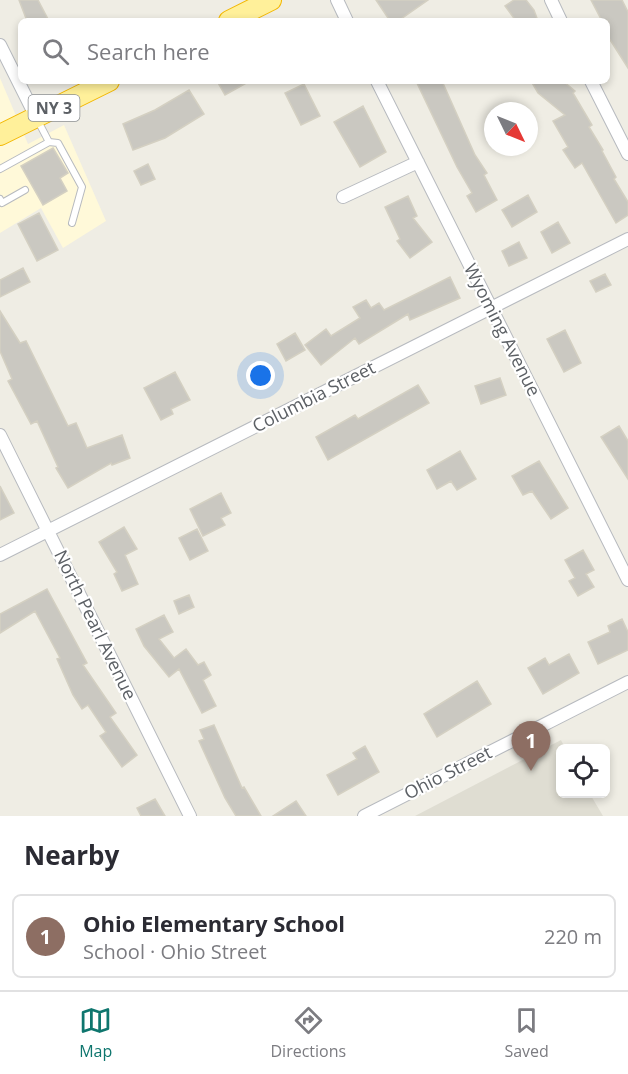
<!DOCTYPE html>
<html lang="en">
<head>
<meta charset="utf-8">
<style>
  :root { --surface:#fff; --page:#f7f7f7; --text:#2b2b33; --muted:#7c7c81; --line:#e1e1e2; --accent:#0f766e }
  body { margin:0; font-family:"Open Sans",sans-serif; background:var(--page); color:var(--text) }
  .controls { position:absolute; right:18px; bottom:18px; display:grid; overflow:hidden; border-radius:9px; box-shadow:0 3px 9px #0003 }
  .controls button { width:54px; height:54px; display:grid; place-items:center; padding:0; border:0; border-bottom:2px solid var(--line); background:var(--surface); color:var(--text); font:30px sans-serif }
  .compass { position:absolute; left:484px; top:102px; width:54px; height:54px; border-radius:50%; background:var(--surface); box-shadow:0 3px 9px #0003; rotate:133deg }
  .you { position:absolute; left:261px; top:376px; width:21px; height:21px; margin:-15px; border:4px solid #fff; border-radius:50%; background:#1a73e8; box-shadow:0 0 0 9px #1a73e833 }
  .badge { display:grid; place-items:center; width:39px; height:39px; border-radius:50%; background:var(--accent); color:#fff; font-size:20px; font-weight:700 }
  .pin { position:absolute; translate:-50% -50px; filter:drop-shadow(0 2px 3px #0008) }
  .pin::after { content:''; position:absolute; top:32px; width:21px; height:18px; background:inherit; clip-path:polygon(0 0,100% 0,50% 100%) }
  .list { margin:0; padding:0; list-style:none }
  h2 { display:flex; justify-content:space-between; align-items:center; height:78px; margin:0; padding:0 24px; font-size:26px }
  h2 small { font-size:20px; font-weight:400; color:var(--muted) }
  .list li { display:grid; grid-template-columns:39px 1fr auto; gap:18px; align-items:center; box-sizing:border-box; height:84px; margin:0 12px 12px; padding:0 12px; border:2px solid var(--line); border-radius:9px }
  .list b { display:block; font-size:22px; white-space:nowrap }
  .list p { margin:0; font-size:20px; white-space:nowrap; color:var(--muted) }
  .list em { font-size:20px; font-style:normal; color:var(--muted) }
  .icon { flex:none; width:33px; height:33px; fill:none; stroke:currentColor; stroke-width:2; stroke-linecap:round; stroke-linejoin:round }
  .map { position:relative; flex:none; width:628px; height:816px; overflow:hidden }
  .search { position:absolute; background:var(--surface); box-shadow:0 3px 9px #0003; left:18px; right:18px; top:18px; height:66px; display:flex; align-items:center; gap:15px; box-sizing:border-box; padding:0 21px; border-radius:9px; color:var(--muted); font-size:22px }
  .sheet { height:174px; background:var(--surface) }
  nav { display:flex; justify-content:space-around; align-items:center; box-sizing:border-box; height:84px; border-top:2px solid var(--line); background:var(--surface); font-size:16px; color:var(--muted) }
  nav a { display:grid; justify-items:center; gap:3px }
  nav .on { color:var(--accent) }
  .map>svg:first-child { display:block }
  .commercial { fill:#fff9d9 }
  .education { fill:#dfddd2 }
  .building { fill:#cac8c1; stroke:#d4d0c2; stroke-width:1.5 }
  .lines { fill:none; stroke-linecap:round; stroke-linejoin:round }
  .service-casing { stroke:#b7babf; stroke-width:8 }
  .minor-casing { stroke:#b7babf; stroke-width:14 }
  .trunk-casing { stroke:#f3b700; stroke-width:22 }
  .service { stroke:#fff; stroke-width:6 }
  .minor { stroke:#fff; stroke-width:12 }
  .trunk { stroke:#fff09a; stroke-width:20 }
  .labels { text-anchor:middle; stroke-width:4.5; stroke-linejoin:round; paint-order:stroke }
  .shield { fill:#fff; stroke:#8d9093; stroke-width:1.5 }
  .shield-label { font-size:16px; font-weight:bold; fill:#5c6065 }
  .street-label { font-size:18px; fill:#5c6065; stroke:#fff }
</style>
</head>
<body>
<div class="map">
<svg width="628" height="816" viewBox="0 0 628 816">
  <rect width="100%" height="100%" fill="#efede4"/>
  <path class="commercial" d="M 0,78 L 28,144 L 64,125 L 106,221 L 63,248 L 41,208 L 0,233 Z"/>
  <path class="education" d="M 561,740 L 565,748 L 560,748 L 560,794 L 590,794 L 603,816 L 415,816 Z"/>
  <path class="building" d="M 19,0 L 38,0 L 49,21 L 27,21 Z
    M 376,0 L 428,0 L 398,21 L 390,21 Z
    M 514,0 L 526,0 L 534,10 L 538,21 L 516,21 L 505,6 Z
    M 591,0 L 622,0 L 628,12 L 628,68 L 607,35 L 607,21 L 602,21 Z
    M 217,81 L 250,81 L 225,95 Z
    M 416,81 L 442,81 L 475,155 L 487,173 L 484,175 L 497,200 L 476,212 L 467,196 L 472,193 L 457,167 Z
    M 531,81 L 563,81 L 575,91 L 573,93 L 592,125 L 589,127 L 603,150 L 602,151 L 616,177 L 614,179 L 628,202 L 628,215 L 616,223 L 582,163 L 575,168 L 563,150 L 568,147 L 553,121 L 565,115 L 538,93 Z
    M 304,84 L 320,116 L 301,125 L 285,93 Z
    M 189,90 L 204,114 L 165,138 L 133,150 L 123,124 L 155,110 Z
    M 363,106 L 386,152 L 360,167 L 334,122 Z
    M 53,148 L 68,173 L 60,178 L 67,191 L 43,205 L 21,166 Z
    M 148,164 L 155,179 L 141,185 L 134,171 Z
    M 528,195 L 537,212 L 512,227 L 502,210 Z
    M 408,196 L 417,216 L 413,218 L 432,242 L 410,258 L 397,241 L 400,239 L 385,207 Z
    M 39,213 L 58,250 L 37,261 L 18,224 Z
    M 558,222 L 570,243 L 552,253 L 541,232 Z
    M 519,242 L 527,258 L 509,266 L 502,251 Z
    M 23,268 L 30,282 L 0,297 L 0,280 Z
    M 605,274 L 611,285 L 596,292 L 590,281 Z
    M 450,277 L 460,298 L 410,320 L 408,314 L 359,344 L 355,338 L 321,365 L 305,345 L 326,329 L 331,336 L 360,318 L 353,307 L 366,300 L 371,308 L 379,303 L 384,310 Z
    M 0,311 L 20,343 L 26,341 L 68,426 L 76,423 L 87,448 L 122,435 L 130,458 L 112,465 L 111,463 L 68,488 L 56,468 L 58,467 L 37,421 L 31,424 L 8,381 L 12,379 L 0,351 Z
    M 565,330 L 581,363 L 564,372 L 547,339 Z
    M 295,333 L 305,350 L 286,361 L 277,344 Z
    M 175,372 L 190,400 L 171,409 L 173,414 L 161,420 L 144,388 Z
    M 500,378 L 506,395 L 481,404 L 475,386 Z
    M 418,385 L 429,403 L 328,460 L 316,437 L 355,415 L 358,419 Z
    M 619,426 L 628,441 L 628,479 L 601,437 Z
    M 460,451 L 476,479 L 457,490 L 451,481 L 437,489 L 427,470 Z
    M 539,461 L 568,508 L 551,519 L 532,491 L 523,495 L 512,476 Z
    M 0,486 L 14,513 L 0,520 Z
    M 221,493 L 231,513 L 221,518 L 225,525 L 203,536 L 190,509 Z
    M 124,527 L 137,549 L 125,555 L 138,584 L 122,591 L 114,574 L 117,572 L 99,542 Z
    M 197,529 L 208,551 L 190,560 L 179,538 Z
    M 583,550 L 594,570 L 586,574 L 594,587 L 578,596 L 569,581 L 575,578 L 565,560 Z
    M 47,589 L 87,663 L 83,665 L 116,713 L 110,717 L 137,755 L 122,767 L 100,736 L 106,732 L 88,705 L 82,709 L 73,695 L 57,659 L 60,658 L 35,611 L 0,633 L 0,614 Z
    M 189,595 L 194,607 L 179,614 L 174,601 Z
    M 164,615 L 173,632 L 159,639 L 174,658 L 186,649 L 198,665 L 204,662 L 211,675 L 203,680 L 216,706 L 202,713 L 179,669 L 169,677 L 144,646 L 136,629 Z
    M 622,619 L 628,632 L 628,650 L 598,664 L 588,642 L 610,632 L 608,626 Z
    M 569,654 L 579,673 L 543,694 L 528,668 L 545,658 L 549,665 Z
    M 477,681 L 491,704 L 437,737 L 424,714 Z
    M 214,725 L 242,788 L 244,787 L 261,816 L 236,816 L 225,798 L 199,741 L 204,739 L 200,730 Z
    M 365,746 L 379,772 L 338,795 L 327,775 L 357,759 L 353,753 Z
    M 155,799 L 165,816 L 141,816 L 137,808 Z
    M 296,801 L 306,816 L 273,816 Z"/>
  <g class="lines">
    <g class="service-casing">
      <path id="service" d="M 49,142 L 58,143 L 82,187 L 72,223
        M 0,169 L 49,142 L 38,121
        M 0,199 L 2,203 L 25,190"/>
    </g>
    <g class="minor-casing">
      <path id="minor" d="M 337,0 L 347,21
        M 551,0 L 561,21
        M 0,45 L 36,117
        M 377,81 L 628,580
        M 591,81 L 628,154
        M 343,197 L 418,162
        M 0,435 L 190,816
        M 0,555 L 628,239
        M 364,816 L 628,682"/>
    </g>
    <g class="trunk-casing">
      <path id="trunk" d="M 229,21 L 271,0
        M 0,135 L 109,81"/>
    </g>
    <use href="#service" class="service"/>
    <use href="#minor" class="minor"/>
    <use href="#trunk" class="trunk"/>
  </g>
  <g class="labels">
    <rect class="shield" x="28.5" y="95" width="51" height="26" rx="4.5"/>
    <g class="shield-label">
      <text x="54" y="114">NY 3</text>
    </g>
    <g class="street-label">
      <text transform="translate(502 330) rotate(63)" y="6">Wyoming Avenue</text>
      <text transform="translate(314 397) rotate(-27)" y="6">Columbia Street</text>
      <text transform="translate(95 625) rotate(64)" y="6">North Pearl Avenue</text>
      <text transform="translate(448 773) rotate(-27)" y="6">Ohio Street</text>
    </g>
  </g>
</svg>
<div class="controls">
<button><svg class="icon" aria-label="locate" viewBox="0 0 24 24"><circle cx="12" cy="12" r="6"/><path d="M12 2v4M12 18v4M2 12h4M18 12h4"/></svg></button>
</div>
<svg class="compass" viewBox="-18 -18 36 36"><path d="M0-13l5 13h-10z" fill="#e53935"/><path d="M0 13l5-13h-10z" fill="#7c7c81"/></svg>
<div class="you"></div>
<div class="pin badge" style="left:531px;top:771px;background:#8d6e63">1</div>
<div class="search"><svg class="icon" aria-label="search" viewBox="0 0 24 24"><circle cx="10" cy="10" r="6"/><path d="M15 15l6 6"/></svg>Search here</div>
</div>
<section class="sheet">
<h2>Nearby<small></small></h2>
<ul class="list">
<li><span class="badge" style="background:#8d6e63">1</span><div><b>Ohio Elementary School</b><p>School · Ohio Street</p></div><em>220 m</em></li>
</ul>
</section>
<nav>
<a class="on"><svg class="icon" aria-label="map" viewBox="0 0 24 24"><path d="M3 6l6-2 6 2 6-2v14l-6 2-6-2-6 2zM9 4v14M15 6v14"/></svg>Map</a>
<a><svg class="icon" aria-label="directions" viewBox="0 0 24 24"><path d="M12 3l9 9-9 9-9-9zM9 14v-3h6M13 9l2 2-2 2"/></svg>Directions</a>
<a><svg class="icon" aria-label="saved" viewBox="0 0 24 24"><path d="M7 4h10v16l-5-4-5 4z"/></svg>Saved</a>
</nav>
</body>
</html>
